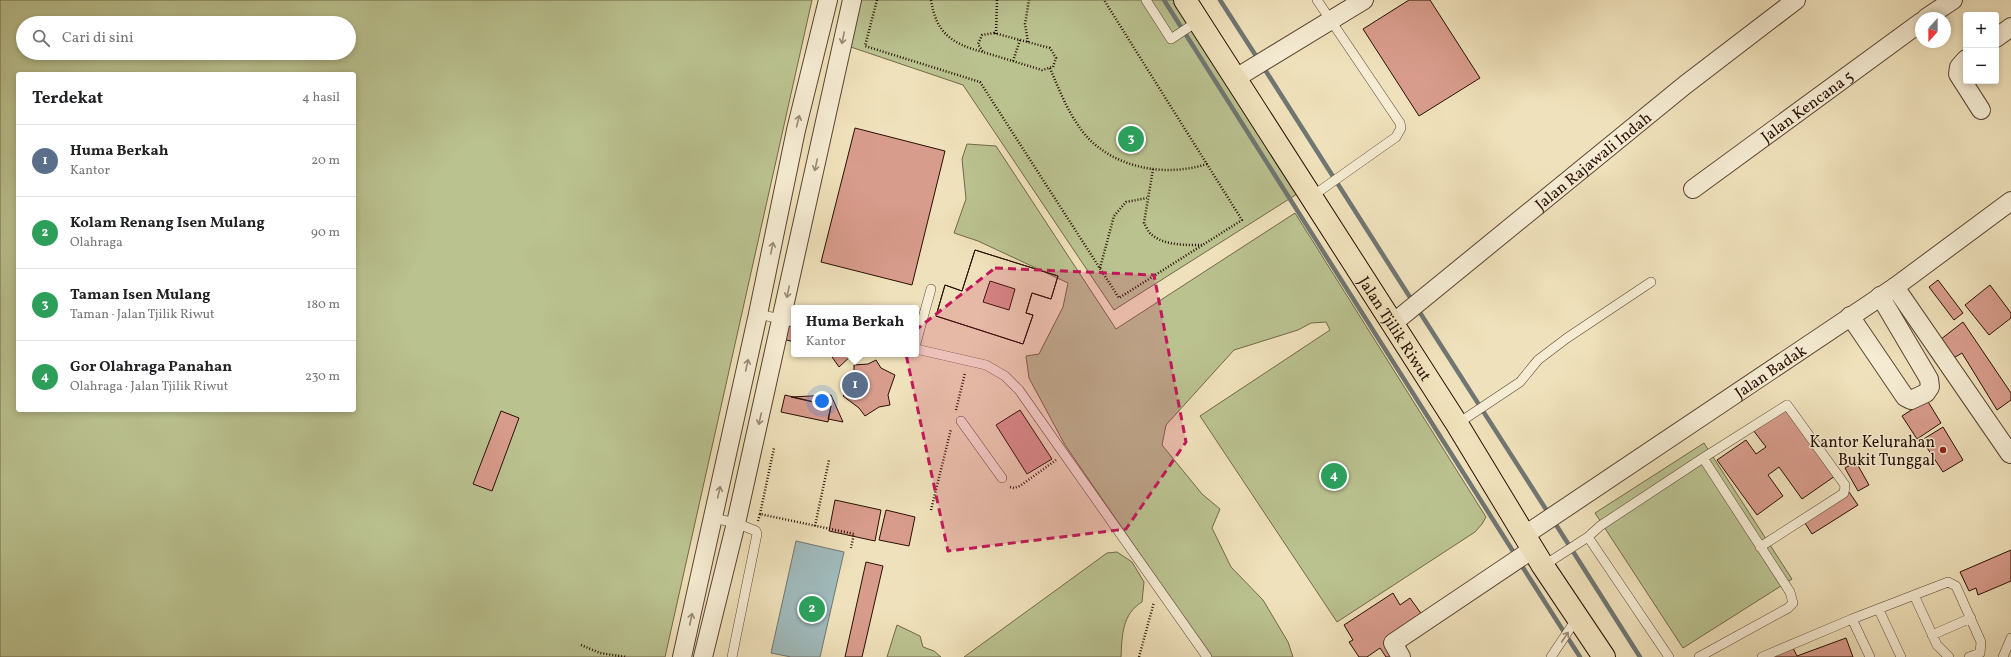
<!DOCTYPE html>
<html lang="id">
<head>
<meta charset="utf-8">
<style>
  :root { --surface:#fff; --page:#f2f2f2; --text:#202124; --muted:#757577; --line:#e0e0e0; --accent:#b45309 }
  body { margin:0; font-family:Vollkorn,serif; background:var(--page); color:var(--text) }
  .controls { position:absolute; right:12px; top:12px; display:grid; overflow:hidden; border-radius:4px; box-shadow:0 2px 6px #0003 }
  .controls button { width:36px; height:36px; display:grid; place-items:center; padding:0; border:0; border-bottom:1px solid var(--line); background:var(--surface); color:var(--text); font:20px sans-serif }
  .compass { position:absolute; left:1915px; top:12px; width:36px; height:36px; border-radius:50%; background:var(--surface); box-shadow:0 2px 6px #0003; rotate:201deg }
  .you { position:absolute; left:822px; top:401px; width:14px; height:14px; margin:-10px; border:3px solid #fff; border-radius:50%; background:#1a73e8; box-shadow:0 0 0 6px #1a73e833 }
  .badge { display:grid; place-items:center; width:26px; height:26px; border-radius:50%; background:var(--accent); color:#fff; font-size:13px; font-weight:700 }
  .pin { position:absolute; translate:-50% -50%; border:2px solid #fff; box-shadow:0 1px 4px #0006 }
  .popup { position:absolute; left:791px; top:305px; width:128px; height:52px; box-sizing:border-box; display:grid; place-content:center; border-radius:4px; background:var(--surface); filter:drop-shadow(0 1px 3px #0005); font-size:13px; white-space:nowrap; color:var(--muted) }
  .popup b { font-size:15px; color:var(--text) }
  .popup::after { content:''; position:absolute; left:50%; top:100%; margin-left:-8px; border:8px solid transparent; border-top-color:var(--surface) }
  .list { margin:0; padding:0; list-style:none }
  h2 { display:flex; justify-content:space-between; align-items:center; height:52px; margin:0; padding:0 16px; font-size:17px }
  h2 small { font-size:13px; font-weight:400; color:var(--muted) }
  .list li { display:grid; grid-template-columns:26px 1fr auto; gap:12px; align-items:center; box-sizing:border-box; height:72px; padding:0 16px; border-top:1px solid var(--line) }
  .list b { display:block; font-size:15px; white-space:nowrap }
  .list p { margin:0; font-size:13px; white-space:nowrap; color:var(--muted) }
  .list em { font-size:13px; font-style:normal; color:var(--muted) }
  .icon { flex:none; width:22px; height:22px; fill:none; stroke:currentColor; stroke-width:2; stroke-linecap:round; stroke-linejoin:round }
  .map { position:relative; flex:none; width:2011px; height:657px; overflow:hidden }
  .search { position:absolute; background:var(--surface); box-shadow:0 2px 6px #0003; left:16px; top:16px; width:340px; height:44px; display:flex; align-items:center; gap:10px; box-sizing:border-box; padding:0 14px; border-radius:22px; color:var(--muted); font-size:15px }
  .panel { position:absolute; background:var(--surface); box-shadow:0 2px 6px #0003; left:16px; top:72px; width:340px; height:340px; border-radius:4px }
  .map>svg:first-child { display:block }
  .green { fill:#bac290; stroke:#72684a; fill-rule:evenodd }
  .water { fill:#a0babc; stroke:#707672 }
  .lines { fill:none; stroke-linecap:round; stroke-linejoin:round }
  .stream { stroke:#707672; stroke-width:4.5 }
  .building { fill:#d89c8c; stroke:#290f03; fill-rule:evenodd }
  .service-casing { stroke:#5a4431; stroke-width:10 }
  .minor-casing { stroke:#5a4431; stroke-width:20 }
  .trunk-casing { stroke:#290f03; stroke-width:24 }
  .path { stroke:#290f03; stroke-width:2.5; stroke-dasharray:1 2; stroke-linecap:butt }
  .service { stroke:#f5ecd3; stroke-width:9 }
  .minor { stroke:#f5ecd3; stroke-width:18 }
  .trunk { stroke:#efe1bb; stroke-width:22 }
  .oneway { stroke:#998975 }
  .marked { fill:#c2185b; fill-opacity:0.2; stroke:#c2185b; stroke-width:3; stroke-dasharray:8 5; stroke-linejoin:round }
  .poi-dot { fill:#8f2418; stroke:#f5ecd3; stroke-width:1.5 }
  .labels { text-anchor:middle; stroke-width:3; stroke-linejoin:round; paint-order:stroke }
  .street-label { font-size:16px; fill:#290f03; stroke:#f5ecd3 }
  .poi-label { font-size:16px; fill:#290f03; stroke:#f5ecd3; text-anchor:end }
</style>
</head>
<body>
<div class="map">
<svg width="2011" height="657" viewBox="0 0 2011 657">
  <rect width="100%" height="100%" fill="#efe1bb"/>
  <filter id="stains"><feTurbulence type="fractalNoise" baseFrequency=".005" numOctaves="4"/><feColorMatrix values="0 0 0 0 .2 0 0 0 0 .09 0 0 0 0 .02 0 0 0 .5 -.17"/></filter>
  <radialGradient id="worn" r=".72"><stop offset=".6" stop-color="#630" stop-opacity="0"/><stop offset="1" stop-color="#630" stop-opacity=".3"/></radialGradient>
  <path class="green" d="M 0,0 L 812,0 L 665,657 L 0,657 ZM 23,23 L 349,23 L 349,53 L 23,53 ZM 18,74 L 354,74 L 354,410 L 18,410 Z
    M 845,0 L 1176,0 L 1297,194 L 1114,310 L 963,85 L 836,42 Z
    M 967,144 L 996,146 L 1116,329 L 1295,213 L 1486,517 L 1482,524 L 1475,532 L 1337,622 L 1200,416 L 1330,330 L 1326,322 L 1311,323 L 1298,330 L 1234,350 L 1166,425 L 1162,445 L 1202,494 L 1220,509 L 1212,528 L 1231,567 L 1263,600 L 1288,642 L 1293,657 L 1211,657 L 1065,445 L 1029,378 L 1026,356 L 1039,354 L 1063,307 L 1068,283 L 978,241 L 954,233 L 966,199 L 962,159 Z
    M 1704,443 L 1792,579 L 1683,648 L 1595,513 Z
    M 1117,552 L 1132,562 L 1144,582 L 1142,602 C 1122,614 1122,636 1121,657 L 964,657 L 1107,553 Z
    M 897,625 L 920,636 L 923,647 L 934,651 L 941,657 L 887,657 Z"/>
  <path class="water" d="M 796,541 L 844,552 L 820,657 L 791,657 L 771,653 Z"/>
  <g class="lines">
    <path class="stream" d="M 1164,0 L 1516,556
      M 1220,0 L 1258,59
      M 1262,65 L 1413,302
      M 1417,308 L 1549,514
      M 1553,520 L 1640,657
      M 1520,563 L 1580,657"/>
  </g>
  <path class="building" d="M 1409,0 L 1430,0 L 1480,78 L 1419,116 L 1363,29 Z
    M 855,128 L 945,151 L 912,285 L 821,262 Z
    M 975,250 L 1058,276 L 1051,299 L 1032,293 L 1026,313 L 1033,315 L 1023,344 L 936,316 L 945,285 L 962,291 ZM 990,281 L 1015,289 L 1009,310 L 983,302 Z
    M 975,250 L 1058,276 L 1051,299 L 1032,293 L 1026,313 L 1033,315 L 1023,344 L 936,316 L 945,285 L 962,291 Z
    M 1938,280 L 1963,313 L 1954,320 L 1929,287 Z
    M 1990,285 L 2011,313 L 2011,318 L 1989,335 L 1965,305 Z
    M 787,322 L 794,323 L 794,342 L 783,339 Z
    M 1963,322 L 2011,393 L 2011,400 L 1997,410 L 1962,353 L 1947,362 L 1936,343 Z
    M 830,354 L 853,354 L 839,367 Z
    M 876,360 L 881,368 L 895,375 L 888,395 L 890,405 L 879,407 L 865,416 L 859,408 L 843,396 L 850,387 L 854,375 L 854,365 L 868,364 Z
    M 785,395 L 831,406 L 828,422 L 781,412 Z
    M 831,395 L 843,422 L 828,419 L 831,406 L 791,397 Z
    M 1927,400 L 1941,423 L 1917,439 L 1902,416 Z
    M 1785,407 L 1835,476 L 1802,499 L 1779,467 L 1768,475 L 1783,496 L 1757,515 L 1717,460 L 1746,440 L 1756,454 L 1766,447 L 1753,430 Z
    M 1020,410 L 1052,459 L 1027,474 L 996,425 Z
    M 501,411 L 519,418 L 492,491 L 473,484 Z
    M 1943,427 L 1963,460 L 1943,472 L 1922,440 Z
    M 1856,462 L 1869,485 L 1858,491 L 1845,468 Z
    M 1849,492 L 1858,505 L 1812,534 L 1803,520 Z
    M 835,500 L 881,510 L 875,541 L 829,531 Z
    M 886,510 L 915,517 L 909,546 L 879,540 Z
    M 2011,550 L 2011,581 L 1978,595 L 1976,588 L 1969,591 L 1960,572 Z
    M 866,562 L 883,566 L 862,657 L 845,657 Z
    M 1393,593 L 1400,605 L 1410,598 L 1425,619 L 1399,636 L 1406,647 L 1391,657 L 1386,657 L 1380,648 L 1367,657 L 1359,657 L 1349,642 L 1353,640 L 1344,625 Z
    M 1846,638 L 1853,657 L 1771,657 L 1792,646 L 1797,656 Z"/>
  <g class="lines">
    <g class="service-casing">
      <path id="service" d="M 1146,0 L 1171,39 L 1198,21
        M 1311,197 L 1396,137 L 1401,128 L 1400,123 L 1317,0
        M 758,314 L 794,322
        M 916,343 L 931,289
        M 916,349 L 986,365 L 1005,376 L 1019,390 L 1207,657
        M 961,421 L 1002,478
        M 1457,424 L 1520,382 L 1538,360 L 1567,338 L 1651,282
        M 1703,458 L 1787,405 L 1845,485 L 1844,493 L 1760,547
        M 713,518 L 736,523 L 756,531 L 757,534 L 732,657
        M 1543,566 L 1588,537
        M 1914,595 L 1937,645 L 1949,657
        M 1879,610 L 1901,657
        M 1852,619 L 1870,657
        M 1932,635 L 1971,618
        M 1551,657 L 1577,618
        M 1669,657 L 1588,537 L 1600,526 L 1703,458 L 1790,592 L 1793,603 L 1788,608 L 1699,657
        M 1762,657 L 1852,619 L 1948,582 L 1956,586 L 1981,642 L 1980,653 L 1969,657
        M 2003,657 L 2011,638"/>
    </g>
    <g class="minor-casing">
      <g id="minor">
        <path d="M 1926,18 L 1953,0"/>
        <path d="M 1996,38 L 2011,27"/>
        <path d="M 1966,59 L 1959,67 L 1958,74 L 1981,110"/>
        <path d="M 1236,78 L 1364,0"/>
        <path id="s1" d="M 1693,189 L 1921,22"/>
        <path d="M 1895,287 L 2010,454"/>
        <path d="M 1850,316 L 1905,397 L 1911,400 L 1926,393 L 1930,387 L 1929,379 L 1880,296"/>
        <path id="s2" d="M 1392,324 L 1685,85 L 1796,0"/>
        <path id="s3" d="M 1525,535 L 1895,287 L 2011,201"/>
        <path d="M 682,657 L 758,314 L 796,130 L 828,0"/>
        <path d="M 703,657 L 736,523 L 852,0"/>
        <path d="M 1401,657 L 1393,643 L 1533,549"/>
      </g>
    </g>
    <g class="trunk-casing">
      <g id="trunk">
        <path id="s4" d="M 1185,0 L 1457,424 L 1543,566 L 1604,657"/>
      </g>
    </g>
    <path class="path" d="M 877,0 L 865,46 L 980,82 L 1119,298 L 1242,220 L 1104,0
      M 931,0 C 936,33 952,44 983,52
      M 994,33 L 1050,48 L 1056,58 L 1053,67 L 1042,70 L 983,52 L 978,44 L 982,35 Z
      M 996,34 L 997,0
      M 1028,42 L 1025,24 L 1029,0
      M 1013,61 L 1020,40
      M 1050,68 C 1060,92 1070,118 1088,138 C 1118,169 1167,177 1207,164
      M 1153,169 L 1144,223 C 1146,226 1148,232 1151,234 C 1164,246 1187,245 1203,245
      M 1100,268 L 1114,216 L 1126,202 L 1147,198
      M 956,410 L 965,373
      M 1010,487 L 1014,488 L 1020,486 L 1056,460
      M 931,510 L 951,429
      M 760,514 L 774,448
      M 758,521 L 760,514 L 854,534 L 851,548
      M 815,526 L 829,460
      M 581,645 L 600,653 L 626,657
      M 1139,657 L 1154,602"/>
    <use href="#service" class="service"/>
    <use href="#minor" class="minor"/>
    <use href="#trunk" class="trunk"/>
  </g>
  <defs><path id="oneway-shaft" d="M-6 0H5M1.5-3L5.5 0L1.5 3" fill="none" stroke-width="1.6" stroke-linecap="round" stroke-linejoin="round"/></defs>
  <g class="oneway">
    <use href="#oneway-shaft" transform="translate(843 38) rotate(102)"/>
    <use href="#oneway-shaft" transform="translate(798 121) rotate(-76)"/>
    <use href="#oneway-shaft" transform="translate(816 165) rotate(102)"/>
    <use href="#oneway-shaft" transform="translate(772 248) rotate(-78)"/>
    <use href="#oneway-shaft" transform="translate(788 292) rotate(102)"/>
    <use href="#oneway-shaft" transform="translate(747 365) rotate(-77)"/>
    <use href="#oneway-shaft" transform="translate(760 419) rotate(103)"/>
    <use href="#oneway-shaft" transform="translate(719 492) rotate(-77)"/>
    <use href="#oneway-shaft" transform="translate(691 619) rotate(-78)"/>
    <use href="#oneway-shaft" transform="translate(1565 637) rotate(-56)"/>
  </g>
  <path class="marked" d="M 995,268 L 1154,275 L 1186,442 L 1126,529 L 948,551 L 903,340 Z"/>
  <circle class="poi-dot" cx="1943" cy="450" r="4"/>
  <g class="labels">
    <g class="street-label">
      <text dy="6" stroke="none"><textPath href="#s1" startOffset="141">Jalan Kencana 5</textPath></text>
      <text dy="6" stroke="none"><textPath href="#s2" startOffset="259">Jalan Rajawali Indah</textPath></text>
      <text dy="6" stroke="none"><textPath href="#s4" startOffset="390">Jalan Tjilik Riwut</textPath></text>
      <text dy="6" stroke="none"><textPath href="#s3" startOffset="295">Jalan Badak</textPath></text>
    </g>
    <g class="poi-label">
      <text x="1935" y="447">Kantor Kelurahan<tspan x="1935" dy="18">Bukit Tunggal</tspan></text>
    </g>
  </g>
  <rect width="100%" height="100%" filter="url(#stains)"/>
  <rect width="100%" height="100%" fill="url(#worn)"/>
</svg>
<div class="controls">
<button>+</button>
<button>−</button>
</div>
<svg class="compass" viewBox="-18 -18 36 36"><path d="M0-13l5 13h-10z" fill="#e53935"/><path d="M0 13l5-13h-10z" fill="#757577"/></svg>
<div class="you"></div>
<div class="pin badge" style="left:855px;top:385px;background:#5c6f8a">1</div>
<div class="popup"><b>Huma Berkah</b>Kantor</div>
<div class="pin badge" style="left:812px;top:609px;background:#2e9e5b">2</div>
<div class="pin badge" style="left:1131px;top:139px;background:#2e9e5b">3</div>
<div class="pin badge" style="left:1334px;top:476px;background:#2e9e5b">4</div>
<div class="search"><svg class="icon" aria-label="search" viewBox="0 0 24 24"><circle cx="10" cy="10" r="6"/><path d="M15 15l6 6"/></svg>Cari di sini</div>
<section class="panel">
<h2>Terdekat<small>4 hasil</small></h2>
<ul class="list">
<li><span class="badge" style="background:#5c6f8a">1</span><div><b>Huma Berkah</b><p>Kantor</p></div><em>20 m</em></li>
<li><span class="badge" style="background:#2e9e5b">2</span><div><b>Kolam Renang Isen Mulang</b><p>Olahraga</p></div><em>90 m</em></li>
<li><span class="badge" style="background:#2e9e5b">3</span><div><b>Taman Isen Mulang</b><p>Taman · Jalan Tjilik Riwut</p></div><em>180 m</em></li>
<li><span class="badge" style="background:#2e9e5b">4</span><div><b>Gor Olahraga Panahan</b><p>Olahraga · Jalan Tjilik Riwut</p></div><em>230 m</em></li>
</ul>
</section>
</div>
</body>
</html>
